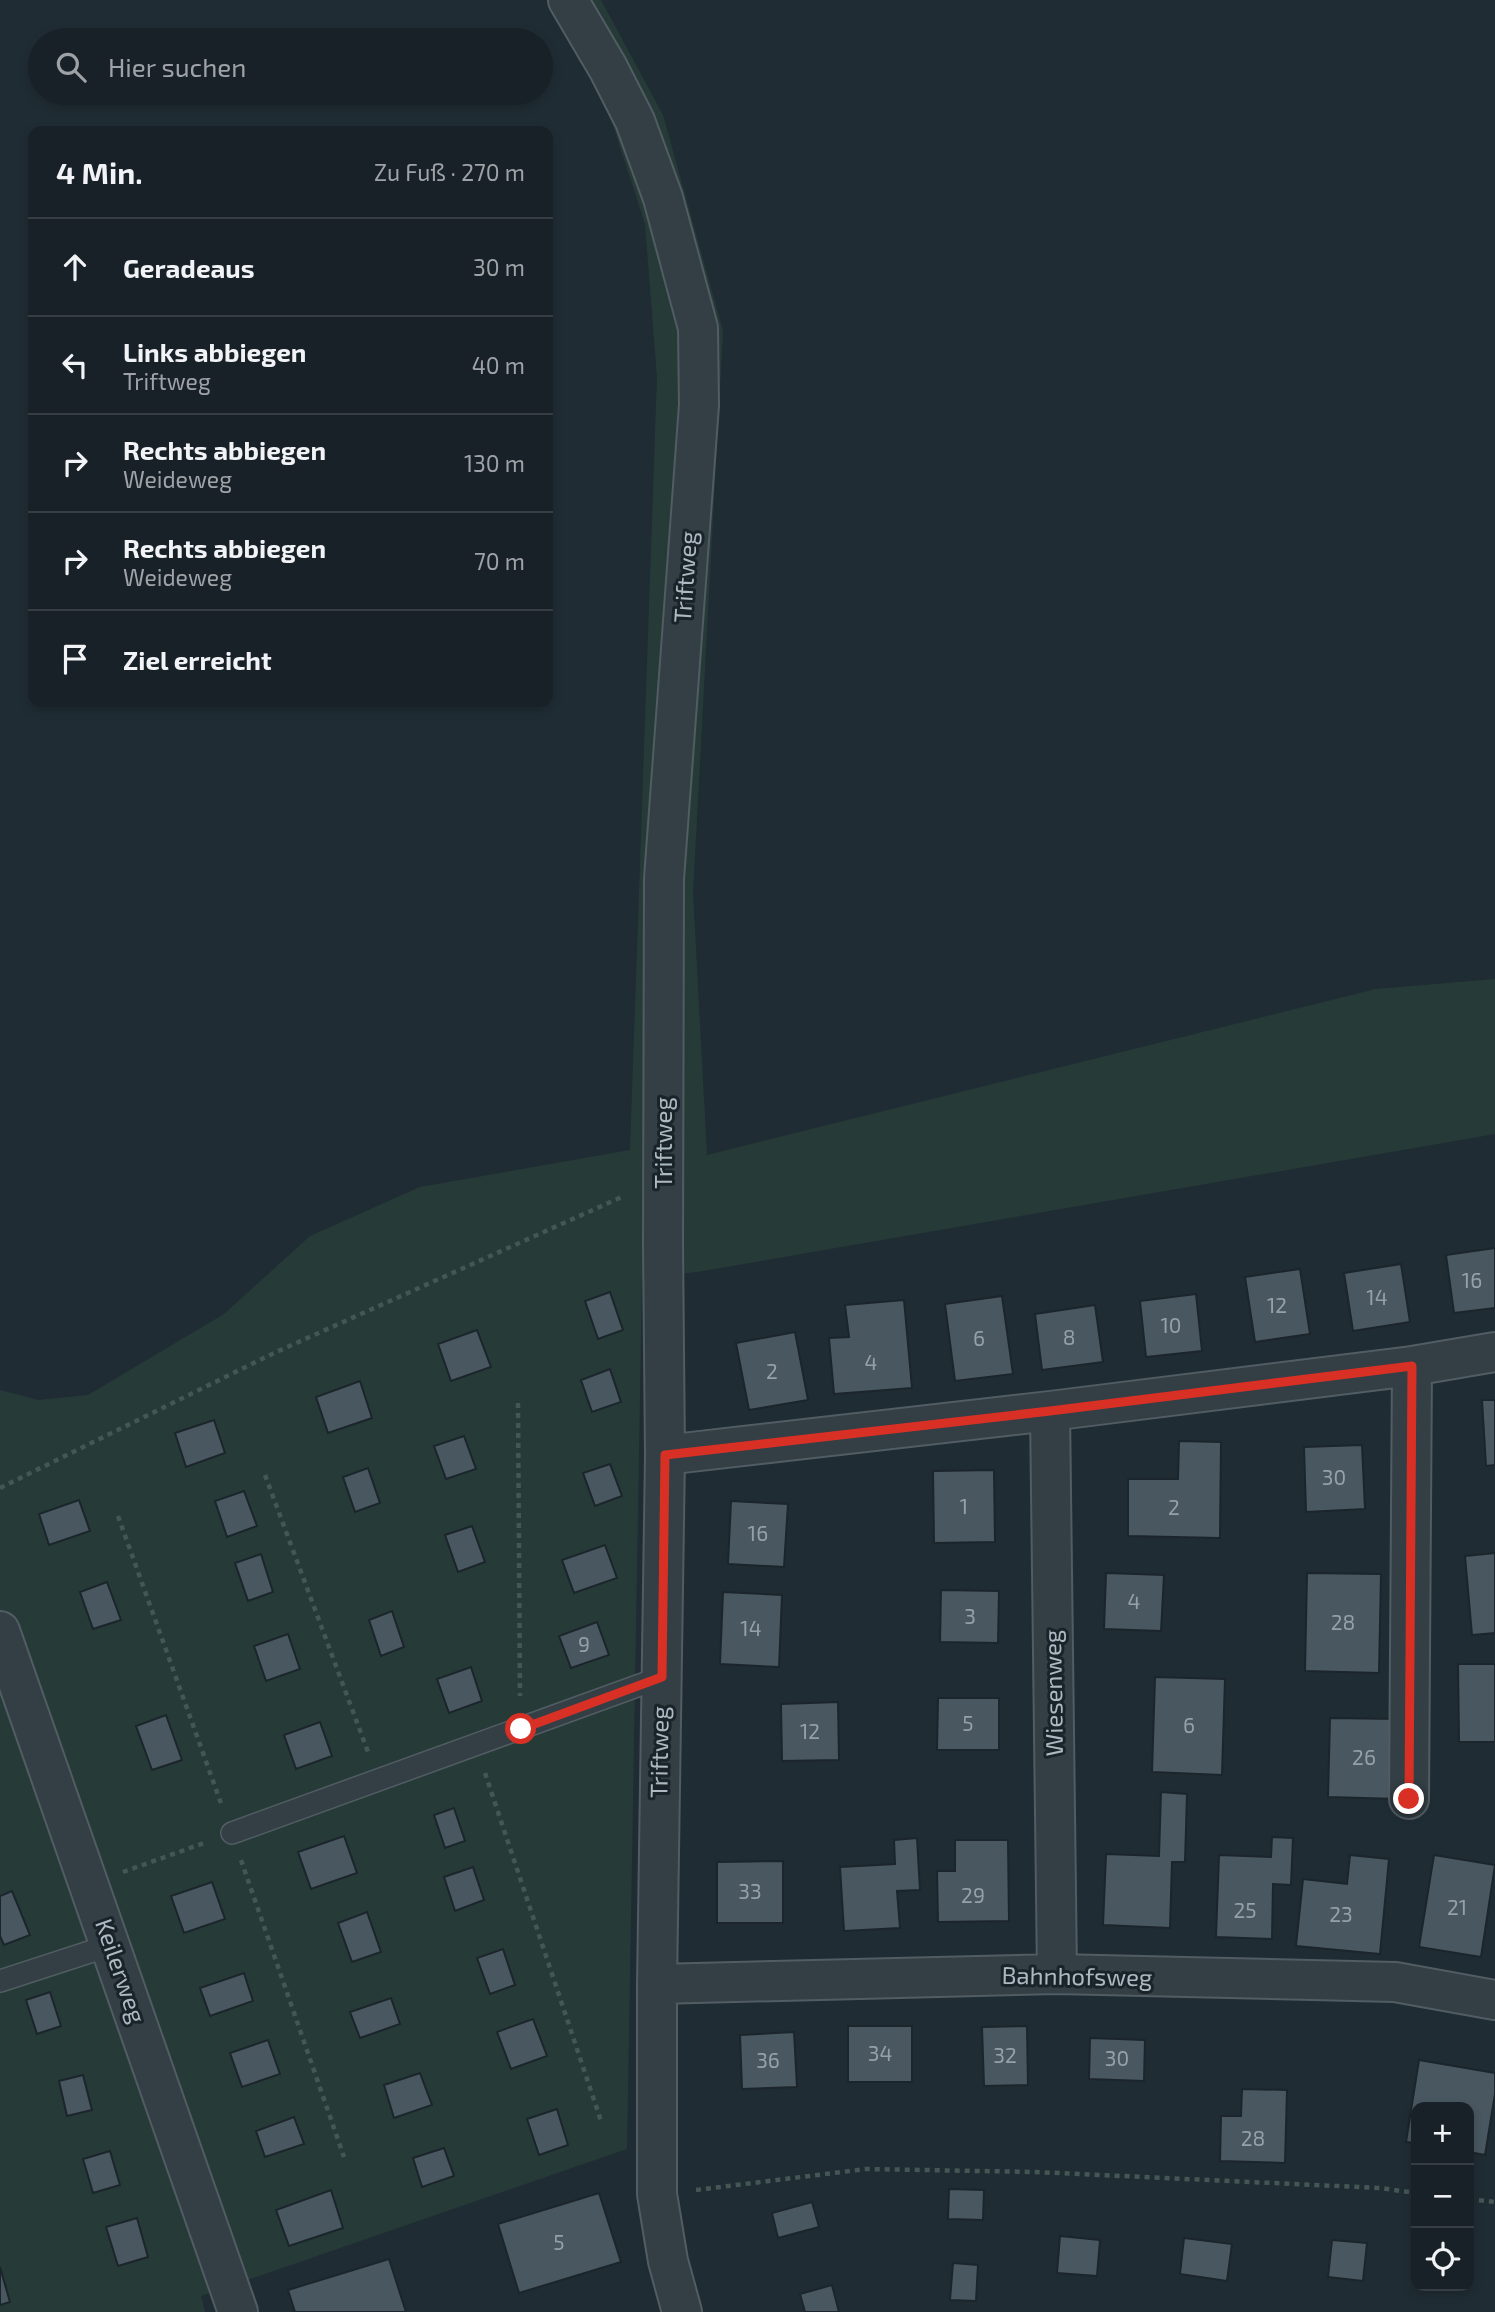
<!DOCTYPE html>
<html lang="de">
<head>
<meta charset="utf-8">
<style>
  :root { --surface:#182127; --page:#21292f; --text:#f1f3f6; --muted:#9fa3a7; --line:#363e44 }
  body { margin:0; font-family:"Exo 2",sans-serif; background:var(--page); color:var(--text) }
  .controls { position:absolute; right:21px; bottom:21px; display:grid; overflow:hidden; border-radius:14px; box-shadow:0 4px 10px #0003 }
  .controls button { width:63px; height:63px; display:grid; place-items:center; padding:0; border:0; border-bottom:2px solid var(--line); background:var(--surface); color:var(--text); font:35px sans-serif }
  .stop { position:absolute; width:21px; height:21px; margin:-16px; border:5px solid #d93025; border-radius:50%; background:#fff }
  .stop.end { background:#d93025; border-color:#fff; box-shadow:0 2px 7px #0008 }
  .list { margin:0; padding:0; list-style:none }
  h2 { display:flex; justify-content:space-between; align-items:center; height:91px; margin:0; padding:0 28px; font-size:30px }
  h2 small { font-size:23px; font-weight:400; color:var(--muted) }
  .list li { display:grid; grid-template-columns:46px 1fr auto; gap:21px; align-items:center; box-sizing:border-box; height:98px; padding:0 28px; border-top:2px solid var(--line) }
  .list b { display:block; font-size:26px; white-space:nowrap }
  .list p { margin:0; font-size:23px; white-space:nowrap; color:var(--muted) }
  .list em { font-size:23px; font-style:normal; color:var(--muted) }
  .icon { flex:none; width:38px; height:38px; fill:none; stroke:currentColor; stroke-width:2; stroke-linecap:round; stroke-linejoin:round }
  .map { position:relative; flex:none; width:1495px; height:2312px; overflow:hidden }
  .search { position:absolute; background:var(--surface); box-shadow:0 4px 10px #0003; left:28px; top:28px; width:525px; height:77px; display:flex; align-items:center; gap:18px; box-sizing:border-box; padding:0 24px; border-radius:38px; color:var(--muted); font-size:26px }
  .panel { position:absolute; background:var(--surface); box-shadow:0 4px 10px #0003; left:28px; top:126px; width:525px; height:581px; border-radius:14px }
  .map>svg:first-child { display:block }
  .green { fill:#263b37 }
  .building { fill:#495760; stroke:#1b252b; stroke-width:2 }
  .lines { fill:none; stroke-linecap:round; stroke-linejoin:round }
  .service-casing { stroke:#515c63; stroke-width:24 }
  .minor-casing { stroke:#515c63; stroke-width:42 }
  .path { stroke:#445755; stroke-width:4.5; stroke-dasharray:5 5; stroke-linecap:butt }
  .service { stroke:#333e45; stroke-width:21 }
  .minor { stroke:#333e45; stroke-width:38 }
  .route { stroke:#d93025; stroke-width:9 }
  .labels { text-anchor:middle; stroke-width:6; stroke-linejoin:round; paint-order:stroke }
  .number-label { font-size:21px; fill:#94a0aa }
  .street-label { font-size:24px; fill:#adb9c2; stroke:#192329 }
</style>
</head>
<body>
<div class="map">
<svg width="1495" height="2312" viewBox="0 0 1495 2312">
  <rect width="100%" height="100%" fill="#202c34"/>
  <path class="green" d="M 550,0 L 601,0 L 663,115 L 723,331 L 693,893 L 707,1155 L 1376,989 L 1495,979 L 1495,1134 L 697,1272 L 642,1278 L 627,2149 L 201,2296 L 205,2312 L 0,2312 L 0,1390 L 38,1400 L 88,1395 L 224,1314 L 310,1236 L 420,1187 L 630,1150 L 657,377 L 645,224 L 610,116 Z"/>
  <path class="building" d="M 1495,1248 L 1495,1308 L 1454,1313 L 1446,1255 Z
    M 1401,1264 L 1410,1322 L 1353,1331 L 1344,1273 Z
    M 1300,1269 L 1310,1334 L 1255,1342 L 1245,1277 Z
    M 610,1292 L 623,1330 L 598,1339 L 585,1301 Z
    M 1196,1294 L 1202,1351 L 1146,1357 L 1140,1301 Z
    M 1002,1296 L 1013,1374 L 955,1381 L 945,1304 Z
    M 904,1300 L 912,1388 L 834,1394 L 829,1338 L 849,1337 L 845,1305 Z
    M 1095,1305 L 1103,1362 L 1042,1370 L 1035,1314 Z
    M 477,1330 L 491,1367 L 451,1381 L 438,1344 Z
    M 795,1332 L 808,1400 L 749,1410 L 736,1343 Z
    M 610,1369 L 621,1402 L 592,1412 L 581,1380 Z
    M 360,1381 L 372,1418 L 328,1433 L 316,1397 Z
    M 1482,1400 L 1495,1400 L 1495,1465 L 1486,1466 Z
    M 214,1420 L 225,1453 L 186,1467 L 175,1433 Z
    M 464,1436 L 476,1469 L 446,1479 L 434,1446 Z
    M 1179,1441 L 1221,1442 L 1220,1538 L 1128,1536 L 1128,1479 L 1178,1479 Z
    M 1362,1445 L 1365,1509 L 1306,1512 L 1304,1447 Z
    M 610,1464 L 622,1496 L 595,1506 L 583,1473 Z
    M 368,1468 L 380,1503 L 355,1512 L 343,1477 Z
    M 994,1470 L 995,1542 L 934,1543 L 933,1471 Z
    M 244,1491 L 257,1526 L 227,1537 L 215,1501 Z
    M 79,1500 L 90,1531 L 49,1545 L 39,1514 Z
    M 731,1501 L 788,1504 L 784,1567 L 728,1564 Z
    M 472,1526 L 485,1562 L 458,1572 L 445,1535 Z
    M 605,1545 L 617,1578 L 574,1593 L 562,1560 Z
    M 1495,1553 L 1495,1633 L 1472,1635 L 1465,1556 Z
    M 261,1554 L 273,1592 L 248,1601 L 235,1563 Z
    M 1106,1573 L 1164,1575 L 1161,1631 L 1104,1629 Z
    M 1307,1573 L 1381,1574 L 1379,1673 L 1305,1671 Z
    M 107,1582 L 121,1620 L 93,1629 L 80,1592 Z
    M 941,1590 L 999,1591 L 998,1643 L 940,1642 Z
    M 723,1592 L 782,1595 L 779,1667 L 720,1664 Z
    M 392,1611 L 404,1647 L 381,1656 L 369,1620 Z
    M 597,1622 L 609,1655 L 571,1668 L 559,1636 Z
    M 288,1634 L 300,1669 L 266,1681 L 254,1646 Z
    M 1458,1664 L 1495,1664 L 1495,1742 L 1459,1742 Z
    M 471,1667 L 482,1701 L 449,1713 L 437,1679 Z
    M 1155,1677 L 1225,1679 L 1222,1775 L 1152,1772 Z
    M 938,1698 L 999,1698 L 999,1750 L 937,1750 Z
    M 838,1702 L 839,1760 L 782,1761 L 781,1704 Z
    M 166,1715 L 182,1760 L 152,1770 L 136,1726 Z
    M 1330,1718 L 1399,1719 L 1398,1799 L 1328,1797 Z
    M 320,1722 L 332,1756 L 296,1769 L 284,1735 Z
    M 1161,1792 L 1187,1794 L 1185,1862 L 1172,1862 L 1170,1928 L 1103,1925 L 1106,1854 L 1159,1856 Z
    M 454,1808 L 465,1841 L 445,1848 L 434,1815 Z
    M 344,1836 L 357,1873 L 311,1889 L 298,1852 Z
    M 1272,1837 L 1293,1838 L 1291,1885 L 1273,1884 L 1272,1939 L 1216,1937 L 1219,1855 L 1271,1857 Z
    M 917,1838 L 920,1890 L 897,1891 L 900,1928 L 844,1931 L 840,1867 L 895,1864 L 894,1840 Z
    M 955,1840 L 1008,1840 L 1009,1921 L 938,1922 L 937,1871 L 955,1871 Z
    M 1350,1855 L 1389,1859 L 1380,1954 L 1296,1946 L 1303,1879 L 1347,1884 Z
    M 1434,1855 L 1495,1865 L 1481,1957 L 1419,1947 Z
    M 783,1861 L 783,1923 L 717,1923 L 717,1862 Z
    M 473,1867 L 484,1900 L 455,1911 L 444,1877 Z
    M 212,1882 L 225,1919 L 184,1933 L 171,1896 Z
    M 12,1891 L 30,1935 L 4,1945 L 0,1936 L 0,1896 Z
    M 367,1912 L 381,1952 L 352,1962 L 338,1923 Z
    M 503,1949 L 515,1985 L 490,1994 L 477,1958 Z
    M 244,1973 L 253,2001 L 210,2016 L 200,1988 Z
    M 50,1992 L 61,2026 L 37,2034 L 26,2000 Z
    M 391,1998 L 400,2024 L 360,2038 L 350,2012 Z
    M 533,2019 L 547,2056 L 511,2069 L 497,2032 Z
    M 848,2026 L 912,2026 L 912,2082 L 848,2082 Z
    M 1027,2026 L 1028,2085 L 984,2086 L 982,2027 Z
    M 794,2032 L 797,2087 L 742,2089 L 740,2035 Z
    M 1090,2038 L 1145,2040 L 1144,2081 L 1089,2079 Z
    M 268,2040 L 280,2074 L 242,2087 L 230,2053 Z
    M 1419,2060 L 1495,2073 L 1495,2094 L 1485,2155 L 1469,2152 L 1469,2107 L 1416,2107 L 1416,2143 L 1406,2142 Z
    M 420,2073 L 432,2105 L 394,2118 L 384,2085 Z
    M 83,2075 L 92,2110 L 67,2116 L 59,2081 Z
    M 1242,2089 L 1287,2090 L 1285,2163 L 1220,2161 L 1221,2116 L 1241,2116 Z
    M 557,2109 L 568,2145 L 539,2155 L 527,2119 Z
    M 294,2117 L 304,2144 L 265,2157 L 256,2131 Z
    M 444,2148 L 454,2176 L 422,2187 L 413,2158 Z
    M 110,2151 L 120,2185 L 93,2193 L 83,2159 Z
    M 949,2189 L 984,2190 L 983,2220 L 948,2219 Z
    M 331,2190 L 343,2228 L 289,2246 L 276,2210 Z
    M 599,2193 L 621,2262 L 519,2293 L 498,2224 Z
    M 812,2202 L 819,2227 L 778,2238 L 772,2213 Z
    M 137,2218 L 148,2257 L 118,2266 L 106,2227 Z
    M 1060,2236 L 1100,2240 L 1097,2276 L 1057,2273 Z
    M 1184,2238 L 1232,2244 L 1227,2281 L 1180,2274 Z
    M 1332,2240 L 1367,2243 L 1363,2281 L 1328,2277 Z
    M 389,2259 L 406,2312 L 295,2312 L 288,2290 Z
    M 953,2263 L 978,2265 L 976,2301 L 950,2300 Z
    M 0,2267 L 10,2302 L 0,2305 Z
    M 832,2285 L 839,2312 L 805,2312 L 800,2294 Z"/>
  <g class="lines">
    <g class="service-casing">
      <path id="service" d="M 232,1833 L 662,1677
        M 0,1981 L 111,1945"/>
    </g>
    <g class="minor-casing">
      <path id="minor" d="M 568,0 L 608,68 L 635,121 L 663,198 L 698,328 L 699,405 L 664,879 L 663,1244 L 665,1455 L 657,1984 L 657,2194 L 668,2261 L 682,2312
        M 1050,1411 L 1057,1974
        M 665,1455 L 1050,1411 L 1412,1366 L 1495,1352
        M 0,1631 L 238,2312
        M 1409,1799 L 1412,1366
        M 657,1984 L 1057,1974 L 1395,1982 L 1495,2000"/>
    </g>
    <path class="path" d="M 518,1403 L 520,1696
      M 265,1475 L 368,1752
      M 0,1488 L 274,1353 L 624,1196
      M 118,1516 L 222,1806
      M 485,1773 L 602,2124
      M 241,1860 L 344,2157
      M 123,1872 L 204,1843
      M 696,2190 L 866,2169 L 1036,2172 L 1380,2188 L 1416,2193
      M 1469,2199 L 1495,2202"/>
    <use href="#service" class="service"/>
    <use href="#minor" class="minor"/>
  </g>
  <g class="lines">
    <path class="route" d="M 521,1729 L 662,1677 L 665,1455 L 1050,1411 L 1412,1366 L 1409,1799"/>
  </g>
  <g class="labels">
    <g class="number-label">
      <text x="1472" y="1288">16</text>
      <text x="1377" y="1305">14</text>
      <text x="1277" y="1313">12</text>
      <text x="1171" y="1333">10</text>
      <text x="1069" y="1345">8</text>
      <text x="979" y="1346">6</text>
      <text x="871" y="1370">4</text>
      <text x="772" y="1379">2</text>
      <text x="1334" y="1485">30</text>
      <text x="964" y="1514">1</text>
      <text x="1174" y="1515">2</text>
      <text x="758" y="1541">16</text>
      <text x="1134" y="1609">4</text>
      <text x="970" y="1624">3</text>
      <text x="1343" y="1630">28</text>
      <text x="751" y="1636">14</text>
      <text x="584" y="1652">9</text>
      <text x="968" y="1731">5</text>
      <text x="1189" y="1733">6</text>
      <text x="810" y="1739">12</text>
      <text x="1364" y="1765">26</text>
      <text x="750" y="1899">33</text>
      <text x="973" y="1903">29</text>
      <text x="1457" y="1915">21</text>
      <text x="1245" y="1918">25</text>
      <text x="1341" y="1922">23</text>
      <text x="880" y="2061">34</text>
      <text x="1005" y="2063">32</text>
      <text x="1117" y="2066">30</text>
      <text x="768" y="2068">36</text>
      <text x="1253" y="2146">28</text>
      <text x="559" y="2250">5</text>
    </g>
    <g class="street-label">
      <text transform="translate(686 577) rotate(-86)" y="8">Triftweg</text>
      <text transform="translate(664 1143) rotate(-90)" y="8">Triftweg</text>
      <text transform="translate(1054 1693) rotate(-91)" y="8">Wiesenweg</text>
      <text transform="translate(660 1752) rotate(-89)" y="8">Triftweg</text>
      <text transform="translate(120 1971) rotate(71)" y="8">Keilerweg</text>
      <text transform="translate(1077 1977) rotate(1)" y="8">Bahnhofsweg</text>
    </g>
  </g>
</svg>
<div class="controls">
<button>+</button>
<button>−</button>
<button><svg class="icon" aria-label="locate" viewBox="0 0 24 24"><circle cx="12" cy="12" r="6"/><path d="M12 2v4M12 18v4M2 12h4M18 12h4"/></svg></button>
</div>
<div class="stop" style="left:521px;top:1729px"></div>
<div class="stop end" style="left:1409px;top:1799px"></div>
<div class="search"><svg class="icon" aria-label="search" viewBox="0 0 24 24"><circle cx="10" cy="10" r="6"/><path d="M15 15l6 6"/></svg>Hier suchen</div>
<section class="panel">
<h2>4 Min.<small>Zu Fuß · 270 m</small></h2>
<ul class="list">
<li><svg class="icon" aria-label="ahead" viewBox="0 0 24 24"><path d="M12 20V5M6 11l6-6 6 6"/></svg><div><b>Geradeaus</b></div><em>30 m</em></li>
<li><svg class="icon" aria-label="left" viewBox="0 0 24 24"><path d="M17 20v-9H6M10 6l-5 5 5 5"/></svg><div><b>Links abbiegen</b><p>Triftweg</p></div><em>40 m</em></li>
<li><svg class="icon" aria-label="right" viewBox="0 0 24 24"><path d="M7 20v-9h11M14 6l5 5-5 5"/></svg><div><b>Rechts abbiegen</b><p>Weideweg</p></div><em>130 m</em></li>
<li><svg class="icon" aria-label="right" viewBox="0 0 24 24"><path d="M7 20v-9h11M14 6l5 5-5 5"/></svg><div><b>Rechts abbiegen</b><p>Weideweg</p></div><em>70 m</em></li>
<li><svg class="icon" aria-label="arrive" viewBox="0 0 24 24"><path d="M6 21V4h12l-3 4 3 4H6"/></svg><div><b>Ziel erreicht</b></div></li>
</ul>
</section>
</div>
</body>
</html>
